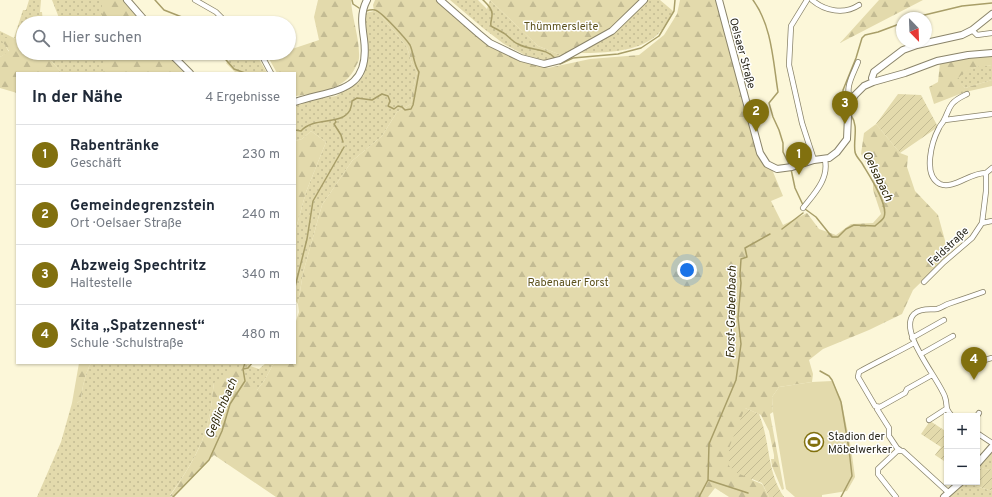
<!DOCTYPE html>
<html lang="de">
<head>
<meta charset="utf-8">
<style>
  :root { --surface:#fff; --page:#f2f2f3; --text:#1f2937; --muted:#747a83; --line:#e0e1e3; --accent:#81700f }
  body { margin:0; font-family:Overpass,sans-serif; background:var(--page); color:var(--text) }
  .controls { position:absolute; right:12px; bottom:12px; display:grid; overflow:hidden; border-radius:0px; box-shadow:0 1px 3px #0004 }
  .controls button { width:36px; height:36px; display:grid; place-items:center; padding:0; border:0; border-bottom:1px solid var(--line); background:var(--surface); color:var(--text); font:20px sans-serif }
  .compass { position:absolute; left:896px; top:12px; width:36px; height:36px; border-radius:50%; background:var(--surface); box-shadow:0 1px 3px #0004; rotate:157deg }
  .you { position:absolute; left:687px; top:270px; width:14px; height:14px; margin:-10px; border:3px solid #fff; border-radius:50%; background:#1a73e8; box-shadow:0 0 0 6px #1a73e833 }
  .badge { display:grid; place-items:center; width:26px; height:26px; border-radius:50%; background:var(--accent); color:#fff; font-size:13px; font-weight:700 }
  .pin { position:absolute; translate:-50% -33px; filter:drop-shadow(0 1px 2px #0008) }
  .pin::after { content:''; position:absolute; top:21px; width:14px; height:12px; background:inherit; clip-path:polygon(0 0,100% 0,50% 100%) }
  .list { margin:0; padding:0; list-style:none }
  h2 { display:flex; justify-content:space-between; align-items:center; height:52px; margin:0; padding:0 16px; font-size:17px }
  h2 small { font-size:13px; font-weight:400; color:var(--muted) }
  .list li { display:grid; grid-template-columns:26px 1fr auto; gap:12px; align-items:center; box-sizing:border-box; height:60px; padding:0 16px; border-top:1px solid var(--line) }
  .list b { display:block; font-size:15px; white-space:nowrap }
  .list p { margin:0; font-size:13px; white-space:nowrap; color:var(--muted) }
  .list em { font-size:13px; font-style:normal; color:var(--muted) }
  .icon { flex:none; width:22px; height:22px; fill:none; stroke:currentColor; stroke-width:2; stroke-linecap:round; stroke-linejoin:round }
  .map { position:relative; flex:none; width:992px; height:497px; overflow:hidden }
  .search { position:absolute; background:var(--surface); box-shadow:0 1px 3px #0004; left:16px; top:16px; width:280px; height:44px; display:flex; align-items:center; gap:10px; box-sizing:border-box; padding:0 14px; border-radius:22px; color:var(--muted); font-size:15px }
  .panel { position:absolute; background:var(--surface); box-shadow:0 1px 3px #0004; left:16px; top:72px; width:280px; height:292px; border-radius:0px }
  .map>svg:first-child { display:block }
  .grass { fill:url(#grass-dots) }
  .forest { fill:url(#forest-firs) }
  .garden { fill:url(#garden-furrows) }
  .pitch { fill:#e3daac }
  .lines { fill:none; stroke-linecap:round; stroke-linejoin:round }
  .stream { stroke:#a89e68; stroke-width:1.5 }
  .street-casing { stroke:#8a846a; stroke-width:6 }
  .secondary-casing { stroke:#8a846a; stroke-width:8 }
  .street { stroke:#fff; stroke-width:4.5 }
  .secondary { stroke:#fff; stroke-width:6 }
  .labels { text-anchor:middle; stroke-width:3; stroke-linejoin:round; paint-order:stroke }
  .park-label { font-size:11px; fill:#5d521d; stroke:#fff }
  .street-label { font-size:11px; fill:#29271c; stroke:#fff }
  .poi-label { font-size:11px; fill:#29271c; stroke:#fff; text-anchor:start }
  .water-label { font-size:12px; font-style:italic; fill:#312a0a; stroke:#fff }
</style>
</head>
<body>
<div class="map">
<svg width="992" height="497" viewBox="0 0 992 497">
  <defs>
    <pattern id="grass-dots" width="8" height="8" patternUnits="userSpaceOnUse"><rect width="8" height="8" fill="#e3daac"/><path d="M2 2h.1M6 6h.1" fill="none" stroke="#c3bb93" stroke-width="1.8" stroke-linecap="round"/></pattern>
    <pattern id="forest-firs" width="22" height="20" patternUnits="userSpaceOnUse"><rect width="22" height="20" fill="#e3daac"/><path d="M5 1l3.5 6h-7zM16 11l3.5 6h-7z" fill="#c3bb93"/></pattern>
    <pattern id="garden-furrows" width="10" height="10" patternUnits="userSpaceOnUse"><rect width="10" height="10" fill="#e3daac"/><path d="M-1 1l2-2M0 10L10 0M9 11l2-2" fill="none" stroke="#c3bb93"/></pattern>
  </defs>
  <rect width="100%" height="100%" fill="#fcf7d9"/>
  <path class="grass" d="M 29,0 L 41,0 L 40,12 L 42,12 L 43,23 L 23,23 L 23,43 L 14,38 L 1,38 L 9,52 L 0,57 L 0,31 L 14,38 L 23,10 L 26,10 Z
    M 52,0 L 102,0 L 102,23 L 61,23 Z
    M 450,0 L 478,0 L 487,9 L 490,0 L 538,46 L 561,55 L 547,61 L 525,55 L 504,44 L 483,28 Z
    M 648,0 L 660,0 L 673,11 C 669,18 662,31 656,36 C 637,52 605,53 581,53 L 612,34 Z
    M 374,11 L 379,13 L 407,47 L 412,64 L 417,71 L 412,93 L 411,104 L 397,112 L 382,136 L 352,161 L 322,205 L 303,273 L 298,304 L 295,300 L 295,232 L 306,192 L 326,142 L 311,131 L 302,139 L 295,141 L 295,106 L 309,100 L 336,96 L 358,83 L 364,75 L 367,57 L 365,13 Z
    M 44,53 L 103,53 L 103,73 L 62,73 Z
    M 238,53 L 253,53 L 259,59 L 267,73 L 236,73 L 226,63 Z
    M 982,65 L 992,66 L 992,80 L 965,88 L 956,79 L 967,70 Z
    M 91,363 L 249,363 L 250,366 L 259,369 L 266,363 L 274,363 L 264,381 L 257,390 L 214,383 C 212,395 212,406 209,418 C 204,444 186,474 170,495 L 171,497 L 37,497 L 61,442 L 72,403 L 77,403 L 81,400 C 82,388 85,374 91,363 Z
    M 992,451 L 992,470 L 977,468 L 977,467 Z
    M 963,482 L 992,491 L 992,497 L 947,497 Z"/>
  <path class="forest" d="M 102,0 L 124,0 L 144,23 L 102,23 Z
    M 318,0 L 351,0 C 352,19 360,39 359,58 C 359,61 357,64 356,66 C 346,90 318,93 296,96 L 295,73 L 277,73 L 268,57 L 279,53 L 289,53 L 289,50 L 319,40 L 314,17 Z
    M 375,0 L 437,0 L 484,42 L 515,57 L 548,68 L 590,59 L 639,55 L 664,35 L 677,14 L 680,0 L 716,0 L 758,148 L 771,167 L 783,196 L 771,201 L 783,225 L 807,213 L 819,229 L 836,235 L 851,224 L 873,223 L 881,214 L 873,190 L 873,174 L 861,154 L 864,133 L 876,124 L 900,153 L 908,156 L 907,167 L 915,191 L 938,215 L 949,255 L 913,290 L 902,314 L 869,330 L 823,349 L 809,360 L 813,374 L 812,382 L 779,387 L 772,397 L 773,412 L 770,414 L 784,489 L 782,490 L 772,466 L 771,459 L 774,459 L 774,455 L 769,431 L 761,415 L 745,408 L 752,480 L 762,484 L 769,497 L 729,497 L 715,488 L 708,497 L 276,497 L 214,455 L 174,497 L 170,496 C 186,473 204,445 209,418 C 212,406 212,395 214,383 L 234,367 L 257,390 L 264,381 L 274,363 L 295,363 L 295,324 L 299,312 L 298,304 L 303,273 L 322,205 L 352,161 L 382,136 L 397,112 L 411,104 L 412,93 L 417,71 L 412,64 L 407,47 L 379,13 L 374,11 L 373,5 Z
    M 490,0 L 640,0 L 616,24 L 597,38 L 561,55 L 538,46 Z
    M 879,0 L 923,0 L 840,43 Z
    M 0,38 L 14,38 L 23,43 L 23,53 L 44,53 L 62,73 L 17,73 L 17,93 L 0,88 L 0,57 L 9,51 Z
    M 103,53 L 166,53 L 184,73 L 103,73 Z
    M 982,56 L 992,56 L 992,66 C 976,65 968,69 957,79 L 965,88 L 992,80 L 992,86 L 965,92 L 934,104 L 929,87 L 938,82 L 940,63 Z
    M 311,131 L 326,142 L 306,192 L 295,232 L 295,141 L 302,139 Z
    M 79,363 L 91,363 C 85,374 82,388 81,400 L 77,403 L 72,403 Z"/>
  <path class="garden" d="M 898,94 L 921,95 L 938,127 L 900,153 L 876,124 Z
    M 745,408 L 759,414 C 771,443 766,470 784,497 L 769,497 L 762,483 L 737,473 L 729,466 L 729,448 Z
    M 930,421 L 947,432 L 947,463 L 935,455 L 941,447 L 921,434 Z
    M 977,468 L 992,470 L 992,491 L 964,482 L 977,482 Z"/>
  <path class="pitch" d="M 832,381 L 841,399 L 851,448 L 855,477 L 847,491 L 822,495 L 822,497 L 795,497 L 786,489 L 773,412 L 772,397 L 779,387 L 812,382 Z"/>
  <g class="lines">
    <path class="stream" d="M 155,0 L 164,10 L 192,21 L 193,23
      M 352,0 L 353,4 L 359,8
      M 483,0 C 487,4 493,9 492,15 C 492,20 490,22 491,26 C 496,29 501,31 505,34 C 510,38 513,42 518,44 C 530,51 546,47 556,59
      M 753,0 C 772,26 773,61 778,92 L 769,103 L 773,117 L 779,130 L 783,143 L 783,152 L 790,166
      M 912,18 L 962,6 L 992,3
      M 220,53 L 234,69 L 245,73
      M 558,62 L 560,64 L 573,58 L 618,54 L 641,48 L 659,36 L 674,11 L 675,0
      M 847,109 L 844,105 L 843,90 L 856,58 L 862,38 L 865,35 L 878,32 L 902,23
      M 335,120 L 336,122 L 334,124 L 341,135 L 343,142
      M 295,130 L 301,131 C 314,116 342,126 350,110 C 351,107 352,104 352,101 L 357,98 L 372,100 L 382,94 L 388,96 L 390,101 L 388,106 L 394,109 L 398,106 L 402,107 L 405,110 L 411,109 L 413,105 L 419,72 C 413,63 414,54 410,45 C 406,39 382,12 375,10 C 372,9 369,10 366,11
      M 791,169 L 795,188 L 803,205
      M 805,209 L 816,217 L 832,237 L 838,237 L 846,229 L 854,225 L 875,226 C 878,223 883,220 884,217 C 889,205 869,175 863,165 C 861,161 856,157 855,152 C 853,139 859,127 851,115
      M 782,229 L 803,213
      M 295,287 L 307,239 L 313,201 L 344,147
      M 243,369 L 245,363
      M 820,371 L 829,376 L 832,380 L 841,402 L 849,449 L 852,476 L 841,497
      M 708,480 L 748,493
      M 173,497 L 209,460 L 222,431 L 230,404 L 245,381 L 243,369 L 248,368 L 252,363
      M 699,497 L 708,480 L 709,444 L 736,380 L 741,344 L 738,318 L 741,283 L 740,274 L 741,259 L 747,257 L 745,248 L 770,234"/>
    <g class="street-casing">
      <path id="street" d="M 195,0 L 216,12 L 227,23
        M 807,0 L 791,26 L 789,65 L 802,123 L 814,160
        M 812,0 C 825,11 844,15 859,5
        M 972,30 L 977,35 L 992,33
        M 257,53 L 263,58 L 271,73
        M 967,94 C 961,97 956,99 952,104 C 948,109 947,115 944,120 C 943,123 940,125 939,128 C 932,141 922,175 940,184 C 953,190 971,172 986,173
        M 851,101 C 844,88 853,75 858,62
        M 945,120 L 992,114
        M 986,173 L 992,168
        M 803,208 C 814,194 829,179 825,160
        M 982,223 L 992,221
        M 924,282 L 944,262 L 972,238 L 982,223 L 986,191 L 986,173
        M 912,338 L 944,320
        M 914,343 C 896,353 877,362 859,372 L 858,377 L 875,406 L 880,407 L 905,393 L 907,389 L 932,375
        M 921,354 L 953,336
        M 974,363 L 992,358
        M 877,409 L 889,428 L 889,436 L 897,448 L 900,450
        M 952,416 C 944,408 948,406 945,397 C 939,379 897,331 914,314 C 920,308 930,310 937,309 C 941,308 945,305 948,304 C 960,300 972,296 983,292
        M 977,416 L 979,413
        M 929,420 L 946,409
        M 977,433 L 992,443
        M 896,497 L 878,474 L 878,469 L 897,451 L 903,451 L 949,493"/>
    </g>
    <g class="secondary-casing">
      <path id="secondary" d="M 127,0 L 147,23
        M 440,0 L 479,34 L 490,43 L 521,58 L 544,64 L 560,60 L 612,31 L 644,0
        M 719,0 L 760,153 L 767,164 L 777,169 L 792,167 L 814,160 L 829,158 L 837,152 L 847,139 L 848,116 L 851,101 L 855,95 L 864,86 L 873,82 L 905,73 L 937,61 L 968,55 L 992,53
        M 170,53 L 190,73
        M 873,82 L 872,78 L 874,72 L 903,50 L 917,45 L 962,35 L 972,30 L 992,14
        M 295,102 C 333,89 371,94 364,39 C 362,25 360,13 367,0
        M 977,464 L 992,447
        M 944,497 L 961,482"/>
    </g>
    <use href="#street" class="street"/>
    <use href="#secondary" class="secondary"/>
  </g>
  <defs>
    <g id="stadium-ring" transform="scale(1)"><circle r="9.5" fill="#fff" stroke="#81700f" stroke-width="1.5"/><path d="M0-5a6.5 5 0 1 0 0 10a6.5 5 0 1 0 0-10ZM-3.5-1.8h7v3.6h-7Z" fill="#81700f"/></g>
  </defs>
  <g fill-rule="evenodd">
    <use href="#stadium-ring" x="814" y="442"/>
  </g>
  <g class="labels">
    <g class="park-label">
      <text x="561" y="30">Thümmersleite</text>
      <text x="568" y="286">Rabenauer Forst</text>
    </g>
    <g class="street-label">
      <text transform="translate(743 53) rotate(75)" y="4">Oelsaer Straße</text>
      <text transform="translate(948 246) rotate(-43)" y="4">Feldstraße</text>
    </g>
    <g class="poi-label">
      <text x="828" y="440">Stadion der<tspan x="828" dy="13">Möbelwerker</tspan></text>
    </g>
    <g class="water-label">
      <text transform="translate(878 176) rotate(64)" y="4">Oelsabach</text>
      <text transform="translate(731 312) rotate(-89)" y="4">Forst-Grabenbach</text>
      <text transform="translate(221 408) rotate(-67)" y="4">Geßlichbach</text>
    </g>
  </g>
</svg>
<div class="controls">
<button>+</button>
<button>−</button>
</div>
<svg class="compass" viewBox="-18 -18 36 36"><path d="M0-13l5 13h-10z" fill="#e53935"/><path d="M0 13l5-13h-10z" fill="#747a83"/></svg>
<div class="you"></div>
<div class="pin badge" style="left:799px;top:175px">1</div>
<div class="pin badge" style="left:756px;top:132px">2</div>
<div class="pin badge" style="left:845px;top:124px">3</div>
<div class="pin badge" style="left:974px;top:380px">4</div>
<div class="search"><svg class="icon" aria-label="search" viewBox="0 0 24 24"><circle cx="10" cy="10" r="6"/><path d="M15 15l6 6"/></svg>Hier suchen</div>
<section class="panel">
<h2>In der Nähe<small>4 Ergebnisse</small></h2>
<ul class="list">
<li><span class="badge">1</span><div><b>Rabentränke</b><p>Geschäft</p></div><em>230 m</em></li>
<li><span class="badge">2</span><div><b>Gemeindegrenzstein</b><p>Ort · Oelsaer Straße</p></div><em>240 m</em></li>
<li><span class="badge">3</span><div><b>Abzweig Spechtritz</b><p>Haltestelle</p></div><em>340 m</em></li>
<li><span class="badge">4</span><div><b>Kita „Spatzennest“</b><p>Schule · Schulstraße</p></div><em>480 m</em></li>
</ul>
</section>
</div>
</body>
</html>
